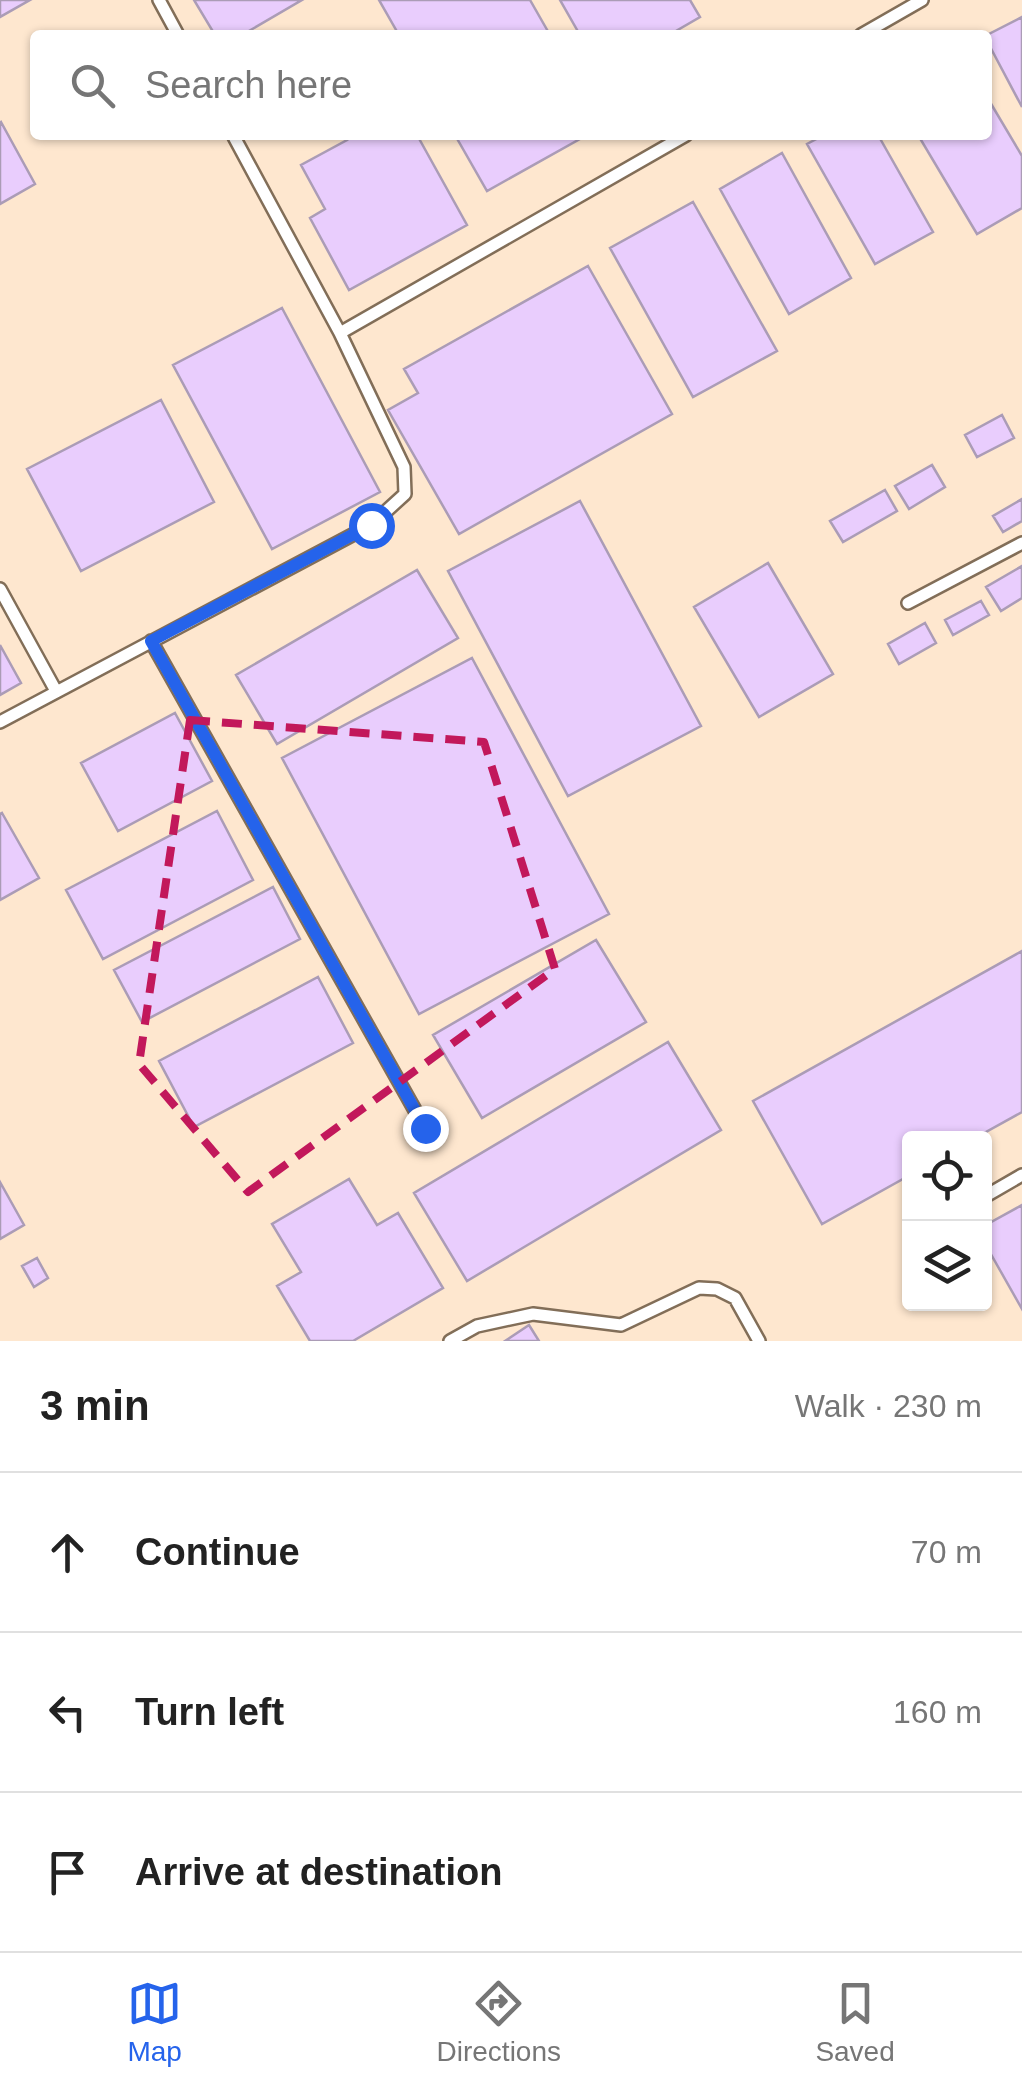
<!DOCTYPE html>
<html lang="en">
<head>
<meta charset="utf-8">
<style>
  :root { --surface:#fff; --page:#f2f2f2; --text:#222; --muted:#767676; --line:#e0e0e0; --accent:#2563eb }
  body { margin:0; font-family:Arial,sans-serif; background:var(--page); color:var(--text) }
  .controls { position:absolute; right:30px; bottom:30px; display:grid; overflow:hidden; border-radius:10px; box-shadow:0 2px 8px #0004 }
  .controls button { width:90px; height:90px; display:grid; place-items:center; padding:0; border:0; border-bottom:2px solid var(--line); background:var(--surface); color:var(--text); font:50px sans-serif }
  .stop { position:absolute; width:30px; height:30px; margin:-22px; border:8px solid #2563eb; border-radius:50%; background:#fff }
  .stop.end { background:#2563eb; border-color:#fff; box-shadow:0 2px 10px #0008 }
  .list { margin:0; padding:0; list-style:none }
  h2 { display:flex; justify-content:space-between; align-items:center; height:130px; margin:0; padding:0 40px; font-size:42px }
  h2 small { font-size:32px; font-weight:400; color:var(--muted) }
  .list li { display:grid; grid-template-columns:65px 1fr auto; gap:30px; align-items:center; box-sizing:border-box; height:160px; padding:0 40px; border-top:2px solid var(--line) }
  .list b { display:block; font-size:38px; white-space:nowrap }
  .list em { font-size:32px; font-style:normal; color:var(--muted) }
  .icon { flex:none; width:55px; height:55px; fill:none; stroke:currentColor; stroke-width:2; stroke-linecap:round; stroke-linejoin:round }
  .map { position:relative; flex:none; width:1022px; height:1341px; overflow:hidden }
  .search { position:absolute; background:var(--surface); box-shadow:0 2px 8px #0004; left:30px; right:30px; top:30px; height:110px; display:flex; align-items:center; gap:25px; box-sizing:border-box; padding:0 35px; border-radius:10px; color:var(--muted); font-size:38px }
  .sheet { height:610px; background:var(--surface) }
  nav { display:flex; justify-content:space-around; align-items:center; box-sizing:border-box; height:140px; border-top:2px solid var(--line); background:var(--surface); font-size:28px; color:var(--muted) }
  nav a { display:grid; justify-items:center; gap:5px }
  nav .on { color:var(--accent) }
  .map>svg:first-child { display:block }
  .built { fill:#fee7cf; fill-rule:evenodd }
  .building { fill:#e9cdfd; stroke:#ab9cb6; stroke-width:2.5 }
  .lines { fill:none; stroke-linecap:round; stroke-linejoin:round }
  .lane-casing { stroke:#826e58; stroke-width:16 }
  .lane { stroke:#fff; stroke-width:11 }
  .route { stroke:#2563eb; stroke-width:12 }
  .marked { fill:none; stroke:#c2185b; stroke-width:8; stroke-dasharray:20 12; stroke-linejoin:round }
</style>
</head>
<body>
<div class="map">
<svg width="1022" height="1341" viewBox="0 0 1022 1341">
  <rect width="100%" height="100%" fill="#fcf3e9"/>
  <path class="built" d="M 0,0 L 1022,0 L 1022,1341 L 0,1341 ZM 35,35 L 987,35 L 987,135 L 35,135 ZM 910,1138 L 984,1138 L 984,1304 L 910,1304 Z"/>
  <path class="building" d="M 0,0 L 30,0 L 0,17 Z
    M 194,0 L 302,0 L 242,35 L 215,35 Z
    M 379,0 L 530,0 L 550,35 L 399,35 Z
    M 560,0 L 690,0 L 700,17 L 669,35 L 580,35 Z
    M 1022,17 L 1022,107 L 987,41 L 987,35 Z
    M 987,97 L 1022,156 L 1022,208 L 977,234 L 918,135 L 987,135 Z
    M 1,122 L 35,184 L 0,204 L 0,123 Z
    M 344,135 L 417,135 L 467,225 L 349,290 L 310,218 L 325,209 L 301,165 L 347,140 Z
    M 455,135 L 587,135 L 487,191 Z
    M 824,135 L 878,135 L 933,232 L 875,264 L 807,144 Z
    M 782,153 L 851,278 L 789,314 L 720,189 Z
    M 693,202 L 777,351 L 693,397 L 610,248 Z
    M 588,266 L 672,414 L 459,534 L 388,410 L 418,393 L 404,369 Z
    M 282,308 L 380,492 L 272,549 L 173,365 Z
    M 161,400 L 214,502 L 81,571 L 27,469 Z
    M 1002,415 L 1014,438 L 977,457 L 965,435 Z
    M 932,465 L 945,487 L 909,509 L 895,486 Z
    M 885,490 L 897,511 L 843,542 L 830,521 Z
    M 1022,499 L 1022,521 L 1003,532 L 993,516 Z
    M 580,501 L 701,726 L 568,796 L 448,571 Z
    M 768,563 L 833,674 L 759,717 L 694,607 Z
    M 1022,566 L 1022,598 L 1001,611 L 986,587 Z
    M 417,570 L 458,638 L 277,744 L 236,675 Z
    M 981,601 L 989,615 L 953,635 L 945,620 Z
    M 925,623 L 936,643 L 899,664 L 888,644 Z
    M 0,645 L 21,683 L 0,695 Z
    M 472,658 L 609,914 L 419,1014 L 282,758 Z
    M 175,713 L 212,781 L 118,831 L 81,763 Z
    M 217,811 L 253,880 L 103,959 L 66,890 Z
    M 2,813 L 39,878 L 0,900 L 0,814 Z
    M 273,887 L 300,939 L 142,1022 L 114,970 Z
    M 596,940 L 646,1022 L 482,1118 L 433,1035 Z
    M 1022,951 L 1022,1112 L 975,1138 L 910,1138 L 910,1175 L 822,1224 L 753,1101 Z
    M 318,977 L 353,1043 L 194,1127 L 159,1061 Z
    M 668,1042 L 721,1130 L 467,1281 L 414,1193 Z
    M 349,1179 L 377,1225 L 398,1213 L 443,1288 L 353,1341 L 310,1341 L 277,1286 L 301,1272 L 272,1224 Z
    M 0,1182 L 24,1225 L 0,1239 Z
    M 1022,1205 L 1022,1309 L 984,1242 L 984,1226 Z
    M 37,1258 L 48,1278 L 34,1287 L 22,1266 Z
    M 529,1325 L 539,1341 L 505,1341 Z"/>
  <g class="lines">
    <g class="lane-casing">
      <path id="lane" d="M 159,0 L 178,35
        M 861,35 L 922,0
        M 340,333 L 686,135
        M 0,589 L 56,691
        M 908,603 L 1022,543
        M 151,641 L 425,1128
        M 0,722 L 371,525 L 405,494 L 404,467 L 340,333 L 233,135
        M 984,1197 L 1022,1175
        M 450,1341 L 477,1326 L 533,1314 L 621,1325 L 699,1288 L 717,1289 L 735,1298 L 759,1341"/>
    </g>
    <use href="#lane" class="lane"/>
  </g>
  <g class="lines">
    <path class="route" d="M 371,525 L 151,641 L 425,1128"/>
  </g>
  <path class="marked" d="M 190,720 L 484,742 L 555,969 L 248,1192 L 139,1064 Z"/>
</svg>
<div class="controls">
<button><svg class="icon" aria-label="locate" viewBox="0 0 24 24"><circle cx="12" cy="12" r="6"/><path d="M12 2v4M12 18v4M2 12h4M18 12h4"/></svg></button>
<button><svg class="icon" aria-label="layers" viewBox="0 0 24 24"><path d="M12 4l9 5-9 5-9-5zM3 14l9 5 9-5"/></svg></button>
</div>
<div class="stop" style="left:371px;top:525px"></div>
<div class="stop end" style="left:425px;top:1128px"></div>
<div class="search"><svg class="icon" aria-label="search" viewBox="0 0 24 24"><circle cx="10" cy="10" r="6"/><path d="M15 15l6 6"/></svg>Search here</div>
</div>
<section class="sheet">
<h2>3 min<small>Walk · 230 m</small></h2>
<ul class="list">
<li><svg class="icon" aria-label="ahead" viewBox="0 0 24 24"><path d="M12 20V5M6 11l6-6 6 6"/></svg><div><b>Continue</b></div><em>70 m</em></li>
<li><svg class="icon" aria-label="left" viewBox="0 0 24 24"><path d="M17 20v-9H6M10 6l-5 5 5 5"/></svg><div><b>Turn left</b></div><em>160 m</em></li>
<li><svg class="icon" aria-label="arrive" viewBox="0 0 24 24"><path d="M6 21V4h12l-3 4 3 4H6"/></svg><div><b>Arrive at destination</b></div></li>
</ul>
</section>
<nav>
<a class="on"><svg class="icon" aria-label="map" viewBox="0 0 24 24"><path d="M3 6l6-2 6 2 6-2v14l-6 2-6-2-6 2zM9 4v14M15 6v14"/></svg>Map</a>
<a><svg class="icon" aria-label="directions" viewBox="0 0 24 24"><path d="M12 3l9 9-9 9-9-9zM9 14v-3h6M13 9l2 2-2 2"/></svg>Directions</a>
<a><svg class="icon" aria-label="saved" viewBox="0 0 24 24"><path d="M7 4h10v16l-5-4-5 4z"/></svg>Saved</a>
</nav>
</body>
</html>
